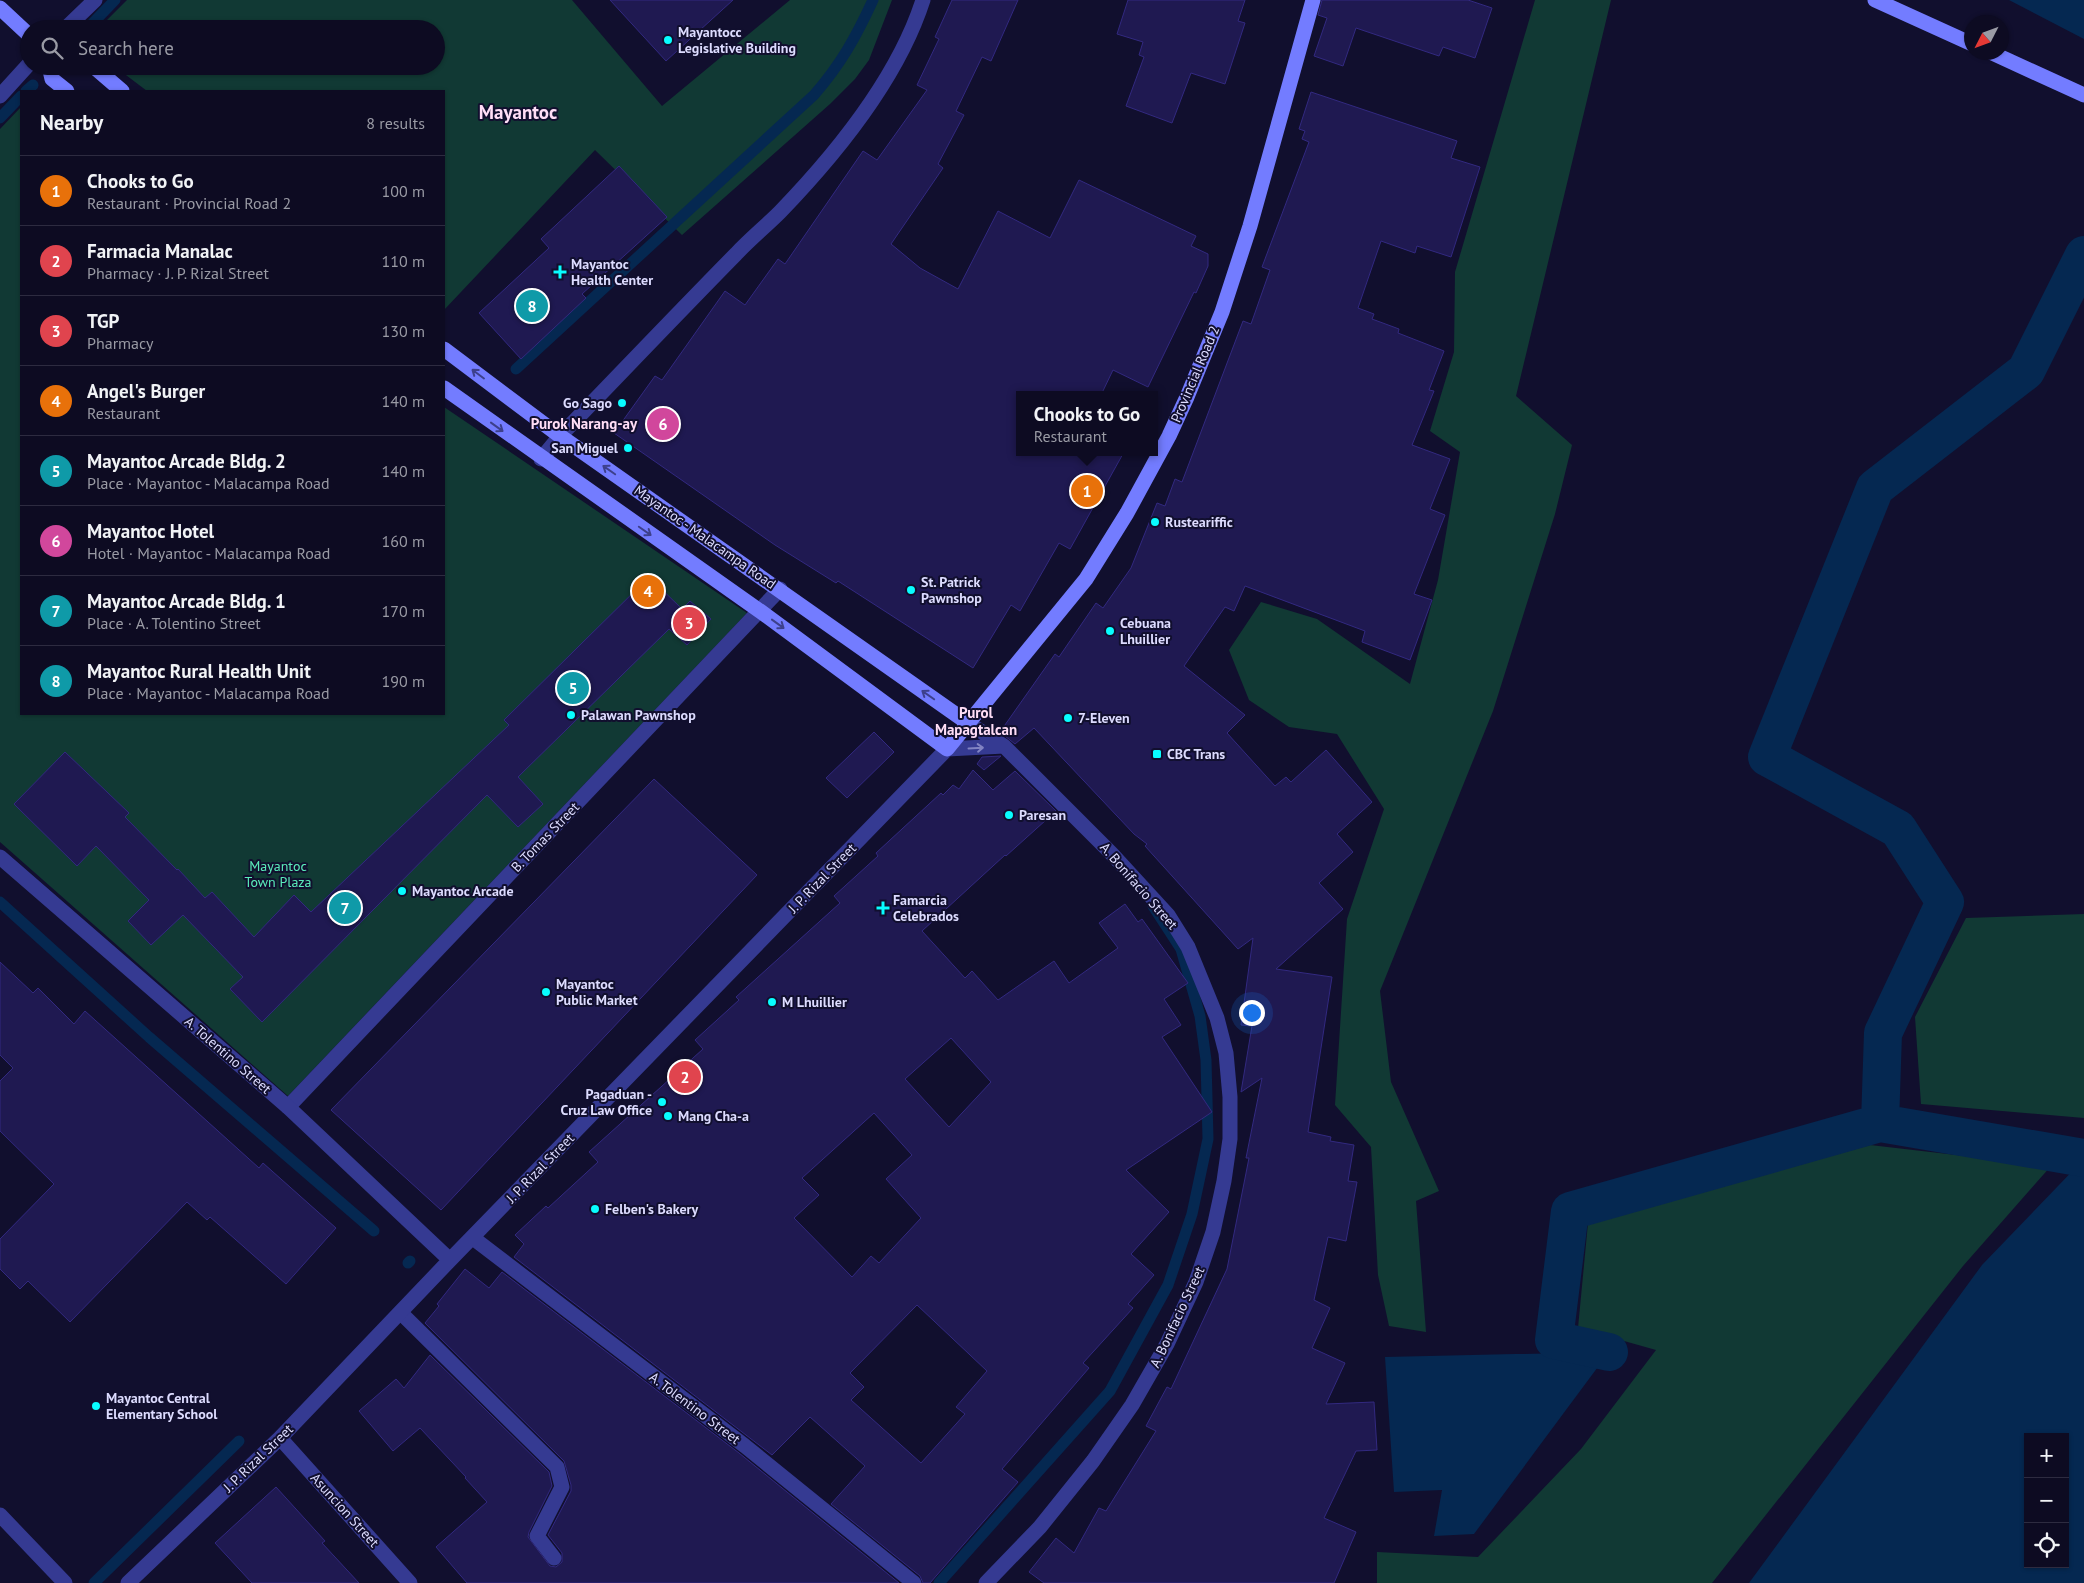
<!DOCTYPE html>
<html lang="en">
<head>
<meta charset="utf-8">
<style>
  :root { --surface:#0d0b22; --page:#16142a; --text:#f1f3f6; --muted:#9a9ba5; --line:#2d2b40; --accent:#d93025 }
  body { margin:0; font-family:"PT Sans",sans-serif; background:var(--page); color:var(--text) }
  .controls { position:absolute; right:15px; bottom:15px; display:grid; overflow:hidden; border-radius:0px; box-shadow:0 1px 4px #0004 }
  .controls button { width:45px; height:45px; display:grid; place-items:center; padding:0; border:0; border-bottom:1px solid var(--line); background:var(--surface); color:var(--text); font:25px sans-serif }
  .compass { position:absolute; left:1964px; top:15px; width:45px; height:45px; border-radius:50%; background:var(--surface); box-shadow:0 1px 4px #0004; rotate:228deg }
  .you { position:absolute; left:1251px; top:1012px; width:18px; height:18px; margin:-12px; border:4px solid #fff; border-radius:50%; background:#1a73e8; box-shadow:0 0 0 8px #1a73e833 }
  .badge { display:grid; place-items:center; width:32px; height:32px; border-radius:50%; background:var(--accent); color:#fff; font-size:16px; font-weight:700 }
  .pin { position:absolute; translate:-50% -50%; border:2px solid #fff; box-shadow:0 1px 5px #0006 }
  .popup { position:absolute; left:1016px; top:391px; width:142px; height:65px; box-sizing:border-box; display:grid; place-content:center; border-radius:0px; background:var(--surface); filter:drop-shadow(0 1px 4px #0005); font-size:16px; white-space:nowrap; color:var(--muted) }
  .popup b { font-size:19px; color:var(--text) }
  .popup::after { content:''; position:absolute; left:50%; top:100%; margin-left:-10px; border:10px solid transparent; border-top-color:var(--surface) }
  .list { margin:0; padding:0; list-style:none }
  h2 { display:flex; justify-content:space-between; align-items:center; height:65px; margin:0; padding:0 20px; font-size:21px }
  h2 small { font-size:16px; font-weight:400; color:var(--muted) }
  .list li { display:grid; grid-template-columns:32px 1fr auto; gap:15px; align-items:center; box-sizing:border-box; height:70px; padding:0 20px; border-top:1px solid var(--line) }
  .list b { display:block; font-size:19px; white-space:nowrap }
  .list p { margin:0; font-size:16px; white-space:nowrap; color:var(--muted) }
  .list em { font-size:16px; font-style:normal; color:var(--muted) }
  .icon { flex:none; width:28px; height:28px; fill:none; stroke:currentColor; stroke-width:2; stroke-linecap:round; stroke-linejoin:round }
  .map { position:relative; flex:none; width:2084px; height:1583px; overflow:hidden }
  .search { position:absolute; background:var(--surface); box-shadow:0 1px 4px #0004; left:20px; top:20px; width:425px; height:55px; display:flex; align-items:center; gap:12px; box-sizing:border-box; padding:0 18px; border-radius:28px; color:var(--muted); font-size:19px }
  .panel { position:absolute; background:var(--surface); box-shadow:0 1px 4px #0004; left:20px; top:90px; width:425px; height:625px; border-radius:0px }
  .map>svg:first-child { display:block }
  .green { fill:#113934 }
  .water { fill:#052851; fill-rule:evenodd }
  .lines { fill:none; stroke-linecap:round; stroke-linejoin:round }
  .stream { stroke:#052851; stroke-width:11 }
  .canal { stroke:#052851; stroke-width:38 }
  .building { fill:#1f1951; stroke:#322980; fill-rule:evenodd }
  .lane { stroke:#353a92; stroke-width:15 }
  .street { stroke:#353a92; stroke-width:15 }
  .secondary { stroke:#737cff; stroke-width:15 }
  .oneway { stroke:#3d408c }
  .oneway2 { stroke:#8183c3 }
  .poi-dot { fill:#08fdff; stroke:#110f2e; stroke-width:2 }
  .labels { text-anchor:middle; stroke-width:4; stroke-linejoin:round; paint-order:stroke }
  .poi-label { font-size:14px; font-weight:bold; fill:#dddcff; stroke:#110f2e; text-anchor:start }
  .street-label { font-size:14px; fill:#dddcff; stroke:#110f2e }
  .park-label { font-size:14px; fill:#5bedbb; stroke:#110f2e }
  .neighbourhood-label { font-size:15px; font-weight:bold; fill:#ffdef6; stroke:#110f2e }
  .district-label { font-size:19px; font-weight:bold; fill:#ffdef6; stroke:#110f2e }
</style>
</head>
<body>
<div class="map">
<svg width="2084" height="1583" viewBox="0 0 2084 1583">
  <rect width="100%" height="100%" fill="#110f2e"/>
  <path class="green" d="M 127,0 L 572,0 L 662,106 L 790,0 L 892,0 L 869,60 L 855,79 L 830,104 L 682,235 L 595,150 L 444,310 L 444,91 L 147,91 L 114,66 L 436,66 L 436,29 L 98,29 Z
    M 1535,0 L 1611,0 L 1516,396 L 1572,445 L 1555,514 L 1493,711 L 1380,991 L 1391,1082 L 1439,1191 L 1416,1201 L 1426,1332 L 1389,1326 L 1378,1275 L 1371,1147 L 1335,1105 L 1347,919 L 1384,809 L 1337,734 L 1289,727 L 1249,700 L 1229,650 L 1261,602 L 1317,619 L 1410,684 L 1438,580 L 1460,452 L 1430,431 L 1454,352 L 1455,272 Z
    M 21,107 L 21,714 L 444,714 L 444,407 L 747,613 L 288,1096 L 0,842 L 0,129 Z
    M 2084,914 L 2084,1118 L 1921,1104 L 1915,1017 L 1966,918 Z
    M 1870,1145 L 2051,1166 L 1963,1266 L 1712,1583 L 1377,1583 L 1377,1552 L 1478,1557 L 1581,1449 L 1656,1350 L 1578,1328 L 1588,1223 Z"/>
  <path class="water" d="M 2009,0 L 2084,0 L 2084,39 Z
    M 2084,1159 L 2084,1583 L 1749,1583 L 1982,1265 ZM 2028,1437 L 2065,1437 L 2065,1564 L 2028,1564 Z
    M 1609,1352 L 1474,1534 L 1434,1536 L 1442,1490 L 1394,1492 L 1385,1357 Z"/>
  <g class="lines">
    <path class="stream" d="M 87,29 L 115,0
      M 26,91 L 33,85
      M 0,118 L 21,96
      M 516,369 L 814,95 C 841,64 856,37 873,0
      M 0,902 L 149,1037 L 374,1231
      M 408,1263 L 410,1261
      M 94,1583 L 239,1441
      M 939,1583 L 1110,1391 L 1168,1285 L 1192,1214 L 1208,1139 L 1206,1060 L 1200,1016 L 1181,949 L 1153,906"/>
    <path class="canal" d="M 2084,255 L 2026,371 L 1875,488 L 1767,757 L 1898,829 L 1945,902 L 1883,1033 L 1880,1123 L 2084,1158
      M 1609,1352 L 1554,1340 L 1570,1211 L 1880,1123"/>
  </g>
  <path class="building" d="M 610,0 L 733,0 L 666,61 Z
    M 952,0 L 1018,0 L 991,61 L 982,57 L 956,111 L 964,115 L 938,164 L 943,168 L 891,244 L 920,268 L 958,289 L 998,211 L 1050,238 L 1079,180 L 1196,236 L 1191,246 L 1208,254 L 1208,266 L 1196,293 L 1194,292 L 1148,387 L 1113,370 L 1101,395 L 1020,395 L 1020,452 L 1124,452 L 1070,549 L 1059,543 L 1020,611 L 1011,605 L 973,668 L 838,581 L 836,583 L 775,545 L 614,433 L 655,376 L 662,380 L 725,291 L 745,305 L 778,259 L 785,264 L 863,151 L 877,160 L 927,90 L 917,85 L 939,39 L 935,37 Z
    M 1128,0 L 1245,0 L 1238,21 L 1245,23 L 1225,84 L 1191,73 L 1172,123 L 1126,106 L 1144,57 L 1139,55 L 1143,42 L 1117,34 Z
    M 1322,0 L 1468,0 L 1492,8 L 1475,58 L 1443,47 L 1439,56 L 1356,28 L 1343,66 L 1314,56 L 1327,18 L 1318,15 Z
    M 1311,92 L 1457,141 L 1451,158 L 1480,167 L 1451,257 L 1417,246 L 1415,253 L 1381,241 L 1358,308 L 1374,314 L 1372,319 L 1399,329 L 1398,333 L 1444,351 L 1429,390 L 1434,391 L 1412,445 L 1450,459 L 1430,509 L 1445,515 L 1414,594 L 1432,600 L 1410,660 L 1362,642 L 1365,631 L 1245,586 L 1234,611 L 1225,607 L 1184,666 L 1245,715 L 1227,733 L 1275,786 L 1286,777 L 1291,782 L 1326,750 L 1372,802 L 1337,834 L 1353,852 L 1319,883 L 1343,909 L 1276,969 L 1332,977 L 1308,1132 L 1331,1137 L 1330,1141 L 1354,1145 L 1348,1181 L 1357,1182 L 1346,1241 L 1328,1237 L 1314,1300 L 1330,1308 L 1312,1348 L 1345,1363 L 1326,1404 L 1374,1402 L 1377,1450 L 1356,1451 L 1324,1518 L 1356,1532 L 1334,1583 L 1044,1583 L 1029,1572 L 1056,1538 L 1074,1553 L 1099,1508 L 1106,1511 L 1156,1431 L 1146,1426 L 1167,1387 L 1171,1389 L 1227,1269 L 1249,1158 L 1246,1158 L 1262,1078 L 1241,1092 L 1252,1026 L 1241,1025 L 1253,938 L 1238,949 L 1145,846 L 1147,844 L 1134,834 L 1034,728 L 1015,744 L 1000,732 L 1055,654 L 1059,657 L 1096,603 L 1103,608 L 1131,568 L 1157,503 L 1165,506 L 1175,479 L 1182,482 L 1243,321 L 1251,324 L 1270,270 L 1262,267 L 1309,142 L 1302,139 L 1305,131 L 1299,129 Z
    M 619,166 L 667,217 L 582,294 L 586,298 L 521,359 L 479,313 L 549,248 L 541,239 Z
    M 649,577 L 682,609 L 690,601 L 711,619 L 687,645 L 669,629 L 518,777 L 543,804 L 518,827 L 487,795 L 262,1022 L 230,989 L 243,977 L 183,915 L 151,945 L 128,921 L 149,900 L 96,846 L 77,866 L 14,804 L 65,752 L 129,813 L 125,817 L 177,870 L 178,869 L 205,898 L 212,892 L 254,937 L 294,895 L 311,912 L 509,725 L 504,720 Z
    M 874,732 L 894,752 L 847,798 L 826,778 Z
    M 1001,756 L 984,770 L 977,764 L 982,757 Z
    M 973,770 L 993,790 L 1015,771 L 1056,811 L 1006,856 L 1005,855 L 922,931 L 965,978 L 972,971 L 998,1000 L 1054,961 L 1069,983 L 1118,948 L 1099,923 L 1125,904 L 1138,922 L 1142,919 L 1188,983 L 1164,999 L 1181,1025 L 1162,1037 L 1212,1112 L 1126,1170 L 1169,1212 L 1131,1254 L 1154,1275 L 1128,1304 L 1133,1308 L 1083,1363 L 1089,1368 L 1002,1469 L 1018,1482 L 930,1583 L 923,1583 L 920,1576 L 831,1504 L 865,1466 L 810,1417 L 772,1455 L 514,1257 L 524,1244 L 515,1235 L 546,1206 L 548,1208 L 598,1162 L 589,1152 L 703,1049 L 695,1040 L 739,1000 L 736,997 L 840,903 L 834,896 L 878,856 L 876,853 L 941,793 L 943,795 L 953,785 L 959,789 ZM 951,1038 L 991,1082 L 949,1127 L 905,1079 ZM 874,1113 L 912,1155 L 886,1179 L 921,1218 L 879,1263 L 871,1256 L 852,1277 L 794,1218 L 819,1195 L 802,1178 ZM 917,1305 L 987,1371 L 956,1407 L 965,1414 L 921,1463 L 851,1400 L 864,1387 L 850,1373 Z
    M 654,779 L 757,875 L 441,1210 L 331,1110 Z
    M 0,962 L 33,993 L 38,988 L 74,1024 L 85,1011 L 259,1168 L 263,1163 L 336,1228 L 286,1284 L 210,1217 L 207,1220 L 187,1202 L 70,1322 L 28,1281 L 20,1289 L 0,1269 L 0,1239 L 54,1184 L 0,1131 L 0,1081 L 13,1068 L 0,1055 Z
    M 465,1269 L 489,1288 L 502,1272 L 739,1453 L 899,1583 L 467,1583 L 436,1547 L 487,1502 L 465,1478 L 466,1477 L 420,1428 L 393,1451 L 359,1411 L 396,1379 L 404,1388 L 430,1355 L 549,1472 L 552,1486 L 529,1532 L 528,1537 L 550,1566 L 556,1567 L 562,1562 L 562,1553 L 548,1535 L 571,1491 L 571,1485 L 564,1461 L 425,1323 L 439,1306 L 437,1304 Z
    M 276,1487 L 325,1541 L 322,1543 L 359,1583 L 252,1583 L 215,1543 Z"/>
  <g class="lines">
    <path class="lane" d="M 288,1107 L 780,589
      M 401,1313 L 557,1467 L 562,1487 L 537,1536 L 554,1558"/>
    <path class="street" d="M 65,29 L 95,0
      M 0,96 L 29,64
      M 541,459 L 560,436 C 619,375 677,314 736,254 C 750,239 766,226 780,212 C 836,154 898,78 923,0
      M 968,723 L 1004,746 L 1112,854 L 1168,915 L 1188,947 L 1217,1018 L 1226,1053 L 1230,1097 L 1230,1139 L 1224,1181 L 1213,1232 L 1196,1282 L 1167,1344 L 1132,1405 L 1093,1461 L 1040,1527 L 986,1583
      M 0,857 L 288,1107 L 450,1260
      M 473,1238 L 745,1446 L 914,1583
      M 280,1438 L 410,1583
      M 0,1515 L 65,1583
      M 128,1583 L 280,1438 L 450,1260 L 947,749 L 1004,746"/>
    <path class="secondary" d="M 1875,0 L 1972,44
      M 0,8 L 29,35
      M 1990,52 L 2084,95
      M 49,66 L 52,79 L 67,91
      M 93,66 L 122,91
      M 444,349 L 560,436 L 968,723
      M 444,388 L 760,611 L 947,749 L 1086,579 L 1127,513 L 1169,436 L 1187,397 L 1222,312 L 1250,226 L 1313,0"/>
  </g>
  <defs><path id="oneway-shaft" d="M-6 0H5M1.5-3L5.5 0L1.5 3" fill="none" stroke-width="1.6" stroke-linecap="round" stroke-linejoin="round" transform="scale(1.25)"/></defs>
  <g class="oneway">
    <use href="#oneway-shaft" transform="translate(478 374) rotate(-143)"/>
    <use href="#oneway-shaft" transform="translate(497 427) rotate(36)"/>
    <use href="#oneway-shaft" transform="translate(609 470) rotate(-145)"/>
    <use href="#oneway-shaft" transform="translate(645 531) rotate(35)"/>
    <use href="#oneway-shaft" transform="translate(778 624) rotate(36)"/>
    <use href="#oneway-shaft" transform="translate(928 695) rotate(-145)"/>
  </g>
  <use class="oneway2" href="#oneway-shaft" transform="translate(976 748) rotate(-3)"/>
  <g class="poi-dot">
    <circle cx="668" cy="40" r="5"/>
    <path d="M557.5 264.5h5v5h5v5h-5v5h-5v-5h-5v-5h5z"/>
    <circle cx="622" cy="403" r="5"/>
    <circle cx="628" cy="448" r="5"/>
    <circle cx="1155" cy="522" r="5"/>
    <circle cx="911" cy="590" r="5"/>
    <circle cx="1110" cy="631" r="5"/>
    <circle cx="571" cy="715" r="5"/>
    <circle cx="1068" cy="718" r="5"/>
    <rect x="1152" y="749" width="10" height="10" rx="2.5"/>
    <circle cx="1009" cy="815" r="5"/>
    <circle cx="402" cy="891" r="5"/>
    <path d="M880.5 900.5h5v5h5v5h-5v5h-5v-5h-5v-5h5z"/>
    <circle cx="546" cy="992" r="5"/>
    <circle cx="772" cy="1002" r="5"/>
    <circle cx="662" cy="1102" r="5"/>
    <circle cx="668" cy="1116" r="5"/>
    <circle cx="595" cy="1209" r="5"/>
    <circle cx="96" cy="1406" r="5"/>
  </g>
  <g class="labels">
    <g class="poi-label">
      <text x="678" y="37">Mayantocc<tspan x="678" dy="16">Legislative Building</tspan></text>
      <text x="571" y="269">Mayantoc<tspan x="571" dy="16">Health Center</tspan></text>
      <text x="612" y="408" text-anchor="end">Go Sago</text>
      <text x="618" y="453" text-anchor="end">San Miguel</text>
      <text x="1165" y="527">Rusteariffic</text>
      <text x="921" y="587">St. Patrick<tspan x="921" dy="16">Pawnshop</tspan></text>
      <text x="1120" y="628">Cebuana<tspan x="1120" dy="16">Lhuillier</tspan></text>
      <text x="581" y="720">Palawan Pawnshop</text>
      <text x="1078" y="723">7-Eleven</text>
      <text x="1167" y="759">CBC Trans</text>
      <text x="1019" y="820">Paresan</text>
      <text x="412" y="896">Mayantoc Arcade</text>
      <text x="893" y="905">Famarcia<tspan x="893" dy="16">Celebrados</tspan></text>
      <text x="556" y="989">Mayantoc<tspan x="556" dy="16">Public Market</tspan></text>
      <text x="782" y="1007">M Lhuillier</text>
      <text x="652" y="1099" text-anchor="end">Pagaduan -<tspan x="652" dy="16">Cruz Law Office</tspan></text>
      <text x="678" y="1121">Mang Cha-a</text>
      <text x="605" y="1214">Felben's Bakery</text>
      <text x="106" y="1403">Mayantoc Central<tspan x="106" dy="16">Elementary School</tspan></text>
    </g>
    <g class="street-label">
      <text transform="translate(1195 374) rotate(-67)" y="5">Provincial Road 2</text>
      <text transform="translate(705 537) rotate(35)" y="5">Mayantoc - Malacampa Road</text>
      <text transform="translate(545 837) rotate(-46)" y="5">B. Tomas Street</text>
      <text transform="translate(822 878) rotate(-46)" y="5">J. P. Rizal Street</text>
      <text transform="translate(1139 886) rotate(49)" y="5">A. Bonifacio Street</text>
      <text transform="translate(228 1055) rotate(41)" y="5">A. Tolentino Street</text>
      <text transform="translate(540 1168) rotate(-46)" y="5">J. P. Rizal Street</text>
      <text transform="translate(1177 1317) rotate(-65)" y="5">A. Bonifacio Street</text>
      <text transform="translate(695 1408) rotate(37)" y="5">A. Tolentino Street</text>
      <text transform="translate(258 1458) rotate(-44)" y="5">J. P. Rizal Street</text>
      <text transform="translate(345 1510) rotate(48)" y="5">Asuncion Street</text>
    </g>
    <g class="park-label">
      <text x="278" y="871">Mayantoc<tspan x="278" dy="16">Town Plaza</tspan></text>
    </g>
    <g class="neighbourhood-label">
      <text x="584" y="429">Purok Narang-ay</text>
      <text x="976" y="718">Purol<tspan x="976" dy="17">Mapagtalcan</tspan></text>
    </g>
    <g class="district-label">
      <text x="518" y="119">Mayantoc</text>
    </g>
  </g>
</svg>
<div class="controls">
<button>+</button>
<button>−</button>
<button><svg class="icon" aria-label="locate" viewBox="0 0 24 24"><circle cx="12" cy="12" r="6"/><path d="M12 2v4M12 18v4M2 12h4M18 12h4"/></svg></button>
</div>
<svg class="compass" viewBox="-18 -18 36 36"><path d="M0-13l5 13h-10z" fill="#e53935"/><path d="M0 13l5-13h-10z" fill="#9a9ba5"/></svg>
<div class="you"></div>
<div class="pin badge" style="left:1087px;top:491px;background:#e8710a">1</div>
<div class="popup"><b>Chooks to Go</b>Restaurant</div>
<div class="pin badge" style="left:685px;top:1077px;background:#e0444e">2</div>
<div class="pin badge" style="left:689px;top:623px;background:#e0444e">3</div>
<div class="pin badge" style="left:648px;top:591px;background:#e8710a">4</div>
<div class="pin badge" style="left:573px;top:688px;background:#0f9aa8">5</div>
<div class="pin badge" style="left:663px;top:424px;background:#d1479c">6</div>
<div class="pin badge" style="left:345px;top:908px;background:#0f9aa8">7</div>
<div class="pin badge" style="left:532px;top:306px;background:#0f9aa8">8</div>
<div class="search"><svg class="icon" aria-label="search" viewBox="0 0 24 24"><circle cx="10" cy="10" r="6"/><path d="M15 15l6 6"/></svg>Search here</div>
<section class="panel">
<h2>Nearby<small>8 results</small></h2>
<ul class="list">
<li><span class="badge" style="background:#e8710a">1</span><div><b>Chooks to Go</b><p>Restaurant · Provincial Road 2</p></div><em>100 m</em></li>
<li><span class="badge" style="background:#e0444e">2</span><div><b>Farmacia Manalac</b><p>Pharmacy · J. P. Rizal Street</p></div><em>110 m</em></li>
<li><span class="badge" style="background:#e0444e">3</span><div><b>TGP</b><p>Pharmacy</p></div><em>130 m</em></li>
<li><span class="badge" style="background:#e8710a">4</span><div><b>Angel's Burger</b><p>Restaurant</p></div><em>140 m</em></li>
<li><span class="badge" style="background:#0f9aa8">5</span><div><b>Mayantoc Arcade Bldg. 2</b><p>Place · Mayantoc - Malacampa Road</p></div><em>140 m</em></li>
<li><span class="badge" style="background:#d1479c">6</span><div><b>Mayantoc Hotel</b><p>Hotel · Mayantoc - Malacampa Road</p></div><em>160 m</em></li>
<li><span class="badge" style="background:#0f9aa8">7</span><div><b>Mayantoc Arcade Bldg. 1</b><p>Place · A. Tolentino Street</p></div><em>170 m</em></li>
<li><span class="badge" style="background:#0f9aa8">8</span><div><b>Mayantoc Rural Health Unit</b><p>Place · Mayantoc - Malacampa Road</p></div><em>190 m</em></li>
</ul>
</section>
</div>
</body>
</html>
